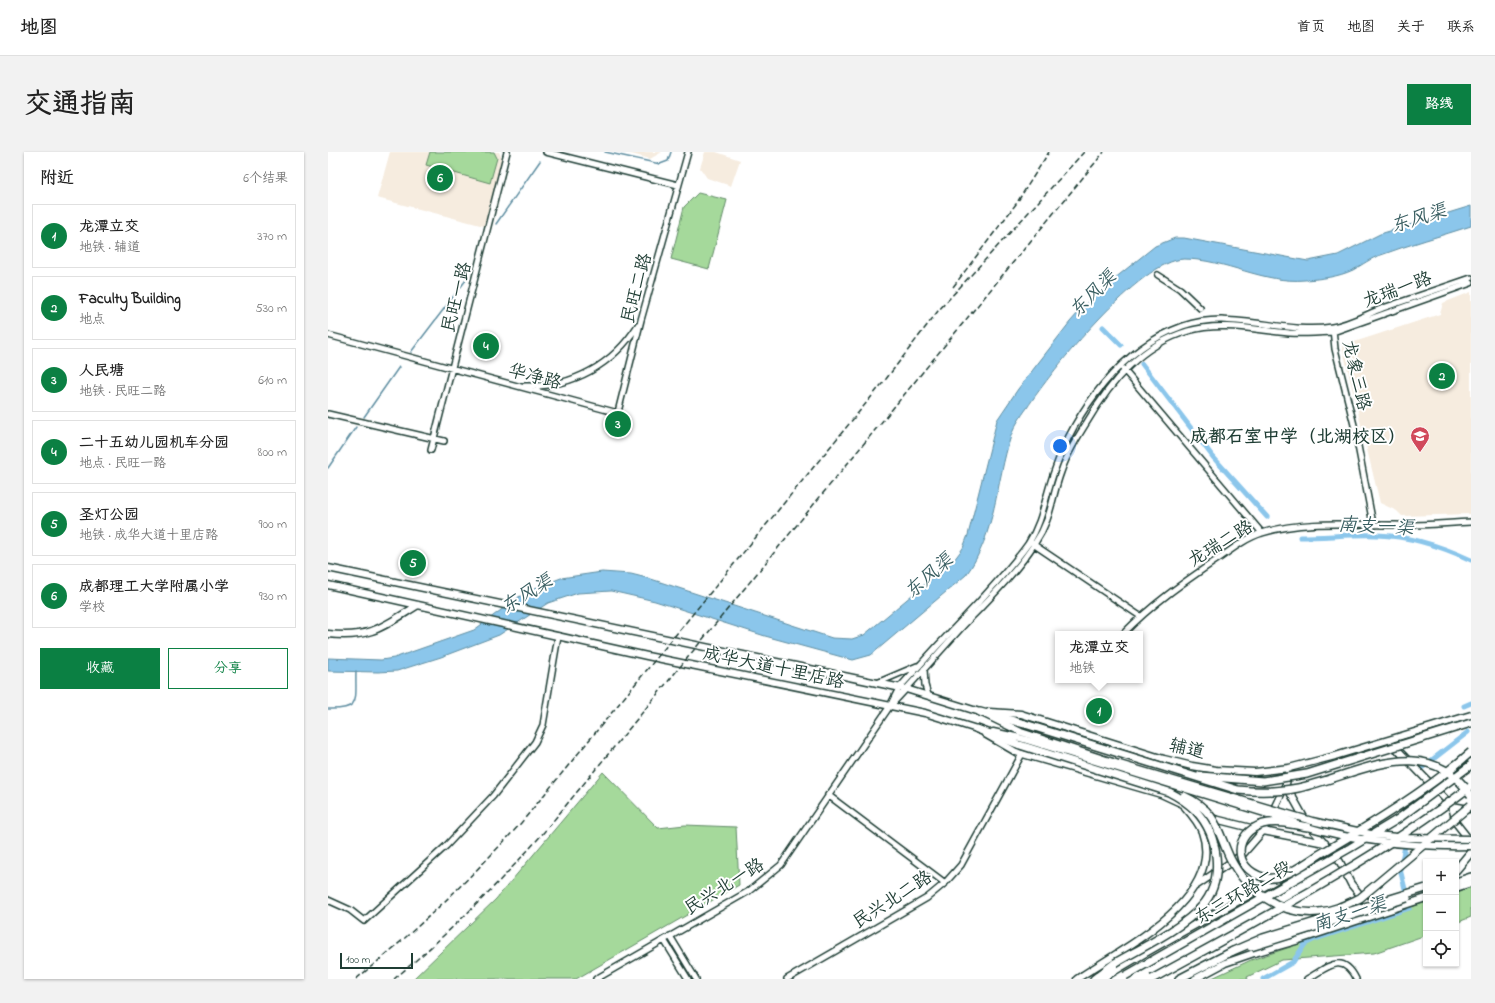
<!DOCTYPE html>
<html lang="zh">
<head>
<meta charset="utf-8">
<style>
  :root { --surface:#fff; --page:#f2f2f2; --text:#222; --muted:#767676; --line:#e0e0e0; --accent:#0b8043 }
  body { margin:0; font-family:"Indie Flower","LXGW WenKai TC",sans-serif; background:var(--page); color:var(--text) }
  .controls { position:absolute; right:12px; bottom:12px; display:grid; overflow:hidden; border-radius:0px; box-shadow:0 1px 3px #0004 }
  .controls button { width:36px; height:36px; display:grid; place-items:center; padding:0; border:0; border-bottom:1px solid var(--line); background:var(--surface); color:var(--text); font:20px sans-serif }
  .scale { position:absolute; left:12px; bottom:10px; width:73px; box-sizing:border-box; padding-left:4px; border:2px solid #1f3d34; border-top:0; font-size:11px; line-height:14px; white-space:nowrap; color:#1f3d34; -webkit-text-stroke:3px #fff; paint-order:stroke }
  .you { position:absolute; left:732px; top:294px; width:14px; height:14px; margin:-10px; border:3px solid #fff; border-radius:50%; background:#1a73e8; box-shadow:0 0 0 6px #1a73e833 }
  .badge { display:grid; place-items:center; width:26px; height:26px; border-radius:50%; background:var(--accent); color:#fff; font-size:13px; font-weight:700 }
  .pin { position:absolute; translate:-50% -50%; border:2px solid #fff; box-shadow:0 1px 4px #0006 }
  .popup { position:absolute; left:727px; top:479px; width:88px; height:52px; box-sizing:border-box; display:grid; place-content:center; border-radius:0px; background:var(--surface); filter:drop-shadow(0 1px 3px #0005); font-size:13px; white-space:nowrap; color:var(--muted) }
  .popup b { font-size:15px; color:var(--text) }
  .popup::after { content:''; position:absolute; left:50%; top:100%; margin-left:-8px; border:8px solid transparent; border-top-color:var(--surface) }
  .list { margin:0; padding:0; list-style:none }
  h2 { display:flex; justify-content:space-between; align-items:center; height:52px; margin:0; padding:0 16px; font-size:17px }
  h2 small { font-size:13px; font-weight:400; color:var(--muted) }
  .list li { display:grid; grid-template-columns:26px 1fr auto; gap:12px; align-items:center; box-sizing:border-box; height:64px; margin:0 8px 8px; padding:0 8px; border:1px solid var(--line); border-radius:0px }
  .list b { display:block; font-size:15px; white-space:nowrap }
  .list p { margin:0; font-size:13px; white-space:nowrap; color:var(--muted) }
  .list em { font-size:13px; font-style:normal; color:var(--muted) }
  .actions { display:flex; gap:8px; padding:12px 16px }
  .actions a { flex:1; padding:9px 0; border:1px solid var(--accent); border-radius:0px; text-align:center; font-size:14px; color:var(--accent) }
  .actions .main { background:var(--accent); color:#fff }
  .icon { flex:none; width:22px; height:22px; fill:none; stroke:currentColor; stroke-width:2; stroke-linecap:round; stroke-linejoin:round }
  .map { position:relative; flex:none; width:1143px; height:827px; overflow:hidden; border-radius:0px }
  header { display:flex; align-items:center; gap:24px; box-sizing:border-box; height:56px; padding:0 20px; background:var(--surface); border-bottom:1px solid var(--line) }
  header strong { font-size:19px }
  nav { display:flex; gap:22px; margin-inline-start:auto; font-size:14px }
  .intro { display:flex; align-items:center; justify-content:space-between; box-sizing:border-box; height:96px; padding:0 24px }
  h1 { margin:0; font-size:28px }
  .button { padding:10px 18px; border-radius:0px; background:var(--accent); color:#fff; font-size:14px; font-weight:700 }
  main { display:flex; gap:24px; padding:0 24px }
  aside { flex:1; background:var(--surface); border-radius:0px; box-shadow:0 1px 3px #0004 }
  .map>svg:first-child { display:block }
  .built { fill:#f6ecdf }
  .green { fill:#a5d99b; stroke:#628b68 }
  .water { fill:#8bc6eb; stroke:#608fa2 }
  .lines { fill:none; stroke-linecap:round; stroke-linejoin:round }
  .stream { stroke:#608fa2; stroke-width:1.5 }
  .canal { stroke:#8bc6eb; stroke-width:5 }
  .minor-casing { stroke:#1f3d34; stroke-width:8 }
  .major-casing { stroke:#1f3d34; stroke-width:9 }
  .highway-casing { stroke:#1f3d34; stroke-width:10 }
  .minor { stroke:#fff; stroke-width:5 }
  .major { stroke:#fff; stroke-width:6 }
  .highway { stroke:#fff; stroke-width:7 }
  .rail { stroke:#1f3d34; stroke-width:1.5; stroke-dasharray:6 3; stroke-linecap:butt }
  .major-bridge-casing { stroke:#1f3d34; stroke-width:9; stroke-linecap:butt }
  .highway-bridge-casing { stroke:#1f3d34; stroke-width:10; stroke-linecap:butt }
  .major-bridge { stroke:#fff; stroke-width:6 }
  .highway-bridge { stroke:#fff; stroke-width:7 }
  .labels { text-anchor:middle; stroke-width:4; stroke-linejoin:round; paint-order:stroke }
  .street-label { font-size:18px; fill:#1f3d34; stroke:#fff }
  .poi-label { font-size:18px; font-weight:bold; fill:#1f3d34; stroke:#fff; text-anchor:end }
  .water-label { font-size:19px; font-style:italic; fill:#3a5f62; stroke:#fff }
</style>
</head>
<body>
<header>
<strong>地图</strong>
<nav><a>首页</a><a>地图</a><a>关于</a><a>联系</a></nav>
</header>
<div class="intro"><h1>交通指南</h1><a class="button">路线</a></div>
<main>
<aside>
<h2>附近<small>6个结果</small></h2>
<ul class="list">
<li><span class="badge">1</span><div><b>龙潭立交</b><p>地铁 · 辅道</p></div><em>370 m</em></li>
<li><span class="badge">2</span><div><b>Faculty Building</b><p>地点</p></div><em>530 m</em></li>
<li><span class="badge">3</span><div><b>人民塘</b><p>地铁 · 民旺二路</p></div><em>610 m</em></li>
<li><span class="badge">4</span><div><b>二十五幼儿园机车分园</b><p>地点 · 民旺一路</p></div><em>800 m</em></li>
<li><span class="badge">5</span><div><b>圣灯公园</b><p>地铁 · 成华大道十里店路</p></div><em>900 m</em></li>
<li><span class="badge">6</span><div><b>成都理工大学附属小学</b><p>学校</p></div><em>930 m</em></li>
</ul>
<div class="actions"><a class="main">收藏</a><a>分享</a></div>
</aside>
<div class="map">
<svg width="1143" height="827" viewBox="0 0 1143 827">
  <rect width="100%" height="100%" fill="#fff"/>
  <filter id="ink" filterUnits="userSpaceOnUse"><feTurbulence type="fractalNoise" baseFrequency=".025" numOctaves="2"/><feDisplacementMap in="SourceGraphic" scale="8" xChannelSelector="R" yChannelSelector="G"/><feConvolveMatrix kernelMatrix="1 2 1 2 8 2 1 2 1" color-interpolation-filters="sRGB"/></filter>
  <g filter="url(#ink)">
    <path class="built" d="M 62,0 L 171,0 L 174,6 L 156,74 L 49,46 Z
      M 296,0 L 334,0 L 322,7 Z
      M 377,0 L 388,0 L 412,8 L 403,34 L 379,26 L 372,16 Z
      M 1143,140 L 1143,362 L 1074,364 L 1069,359 L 1052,351 L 1014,194 L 1112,162 L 1115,151 Z"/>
    <path class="green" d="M 102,0 L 166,0 L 169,6 L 162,31 L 98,13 Z
      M 370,41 L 399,48 L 381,117 L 343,107 L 356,55 Z
      M 275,620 L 330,676 L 357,673 L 408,675 L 411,733 L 248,827 L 85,827 L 168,747 Z
      M 1143,734 L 1143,765 L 1128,771 L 1128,740 Z
      M 1098,750 L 1098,783 L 1046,801 L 954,808 L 919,825 L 920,827 L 882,827 L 923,808 Z"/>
    <path class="water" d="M 1143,54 L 1143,74 C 1113,84 1082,92 1053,103 C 1043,106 1034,113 1025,118 C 1010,125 993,127 977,128 C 936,132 897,107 856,107 C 812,108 723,219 699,256 C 693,264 686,275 683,284 C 668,330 668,382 638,423 L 543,503 L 525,508 L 437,484 L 327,449 L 283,439 L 250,441 L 220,451 L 171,483 L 113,505 L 69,519 L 50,520 L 0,519 L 0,506 L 53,508 L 66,506 L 146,478 L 192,444 L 207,436 L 233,426 L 274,420 L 303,422 L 323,427 L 504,486 L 524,487 L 536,483 L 626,408 L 635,396 L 640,383 L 669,268 L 690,237 L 742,170 L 766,143 L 827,94 L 847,86 L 856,86 L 980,109 L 1010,103 L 1052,82 Z"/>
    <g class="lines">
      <path class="stream" d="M 277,0 L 332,12 L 340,9 L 343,0
        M 168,72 L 212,9
        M 83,200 L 138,128
        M 36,265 L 71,215
        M 0,316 L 28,275
        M 0,557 C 34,558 27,547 28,519"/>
      <path class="canal" d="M 775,175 L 793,193
        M 814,212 L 885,305 L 939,365
        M 972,385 C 998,385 1024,382 1049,383 C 1082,384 1113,394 1143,408
        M 1136,554 L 1143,551
        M 1095,615 L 1140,580
        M 1077,737 L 1072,717 L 1078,690
        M 935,827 L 965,810 L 977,792 L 985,788 L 1082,756"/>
      <g class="minor-casing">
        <path id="minor" d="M 218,0 L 350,33
          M 830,123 L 852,137 L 872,156
          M 1005,177 L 1007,197 L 1026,273 L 1045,372
          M 0,183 L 290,261
          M 795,217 L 934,381
          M 197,234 C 244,236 285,213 310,173
          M 0,262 L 116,289
          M 285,280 L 313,168 L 360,0
          M 103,298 L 179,0
          M 705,392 L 812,464
          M 795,482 C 824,452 856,430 890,407 C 904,397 918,386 934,381 C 976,368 1024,373 1067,373 C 1092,374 1118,371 1143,370
          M 596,517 L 597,533 L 600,543
          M 549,531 L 589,514
          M 566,550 C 589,526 611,500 634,475 C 659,449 687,422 707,391 C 724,366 723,347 733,320 C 739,302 749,286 759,270 C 783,229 813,193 860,179 C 893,169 928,178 961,181 C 976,182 990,181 1005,180 L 1143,131
          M 500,643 L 617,731
          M 0,748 L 22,758 L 36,769 L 118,694 L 165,644 L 207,590 L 215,573 L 230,484
          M 342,784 L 368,827
          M 336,788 L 360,827
          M 268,827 L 421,739 L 453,713 L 562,554 L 571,536 C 597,507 623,479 650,451 C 667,432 685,413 700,392 C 715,369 717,345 726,320 C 747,259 793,196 855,174 C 904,157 955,183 1004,175 C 1022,172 1039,162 1055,156 C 1084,146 1114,136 1143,126
          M 459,827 L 599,746 L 617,731 L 633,713 L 694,602
          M 979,827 C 999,816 1014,799 1028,827"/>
      </g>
      <g class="major-casing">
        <path id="major" d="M 0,416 L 578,537 L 652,560 L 693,580
          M 0,433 L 319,504 L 597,561 L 652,578
          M 0,482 C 43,487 56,474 90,453
          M 661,560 L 693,562 L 836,607 L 864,614 L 888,618 L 927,620 L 961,616 L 1007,604 L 1143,563
          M 665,580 L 692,586
          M 657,582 L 688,600 L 833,642 L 887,667 L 935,679 L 997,691
          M 1065,593 L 1124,654 L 1128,671 L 1143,690
          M 959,635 L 979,671 L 1012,710 L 1023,732 L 1043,756
          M 1124,654 L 1141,657
          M 866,735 L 915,702 L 935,679 L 958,632 L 961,616
          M 1128,736 L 1143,731
          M 749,827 C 791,798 898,747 874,680 C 871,671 864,663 857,655
          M 867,827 L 897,811 L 926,801 L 971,788 L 1098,746"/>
      </g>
      <g class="highway-casing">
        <path id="highway" d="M 652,560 L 697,572
          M 649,577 L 692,593
          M 1128,718 L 1143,700
          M 1128,730 L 1143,725
          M 766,827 L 787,811
          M 773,827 C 832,790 894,759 954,724
          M 851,827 L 905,799"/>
      </g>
      <use href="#minor" class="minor"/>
      <use href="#major" class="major"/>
      <use href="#highway" class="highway"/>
      <path class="rail" d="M 625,135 L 688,52 L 721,0
        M 28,827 C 88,779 141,728 193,671 L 558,227 L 610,159 L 756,0
        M 66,827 C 120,782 170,733 216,680 L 776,0"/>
      <g class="major-bridge-casing">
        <path id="major-bridge" d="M 693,580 L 791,612 L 984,669 L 1047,683 L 1080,686 L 1143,687
          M 692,586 L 966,670
          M 976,674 C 1029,690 1088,695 1143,694"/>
      </g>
      <g class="highway-bridge-casing">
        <path id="highway-bridge" d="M 697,572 L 910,638 C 930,640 950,640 970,636 C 1031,623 1097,578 1143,643
          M 692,593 L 841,640 C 851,645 860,651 868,659 C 891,684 897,728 874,754 C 855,776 813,796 787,811
          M 872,624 L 935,629 L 979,622 L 1143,571
          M 856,644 C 889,659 889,678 902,706 C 918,739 954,764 991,760 C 1006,759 1019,752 1032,746 L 1143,653
          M 980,675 C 967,673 949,668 935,672 C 905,681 904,716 935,725 C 941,727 949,726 955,723 C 968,719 981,709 992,702 C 1042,673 1100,638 1143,600
          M 923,795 L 1079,746
          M 905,799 L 935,786 L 1098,736
          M 797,824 L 1022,696 L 1070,667 L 1143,613
          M 824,827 C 933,767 1043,710 1142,635"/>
      </g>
      <use href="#major-bridge" class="major-bridge"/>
      <use href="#highway-bridge" class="highway-bridge"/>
    </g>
  </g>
  <defs>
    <g id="school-pin" transform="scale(1)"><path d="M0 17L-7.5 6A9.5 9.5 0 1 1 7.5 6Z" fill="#d1495b" stroke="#fff"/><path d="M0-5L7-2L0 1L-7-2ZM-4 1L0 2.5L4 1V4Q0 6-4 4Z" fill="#fff"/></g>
  </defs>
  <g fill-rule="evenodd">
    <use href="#school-pin" x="1092" y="284"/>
  </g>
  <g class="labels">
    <g class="street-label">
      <text transform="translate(308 136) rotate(-75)" y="6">民旺二路</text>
      <text transform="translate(1069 137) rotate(-20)" y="6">龙瑞一路</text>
      <text transform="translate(128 145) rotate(-76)" y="6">民旺一路</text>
      <text transform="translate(1029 223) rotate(77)" y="6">龙象三路</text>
      <text transform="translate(207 224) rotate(15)" y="6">华净路</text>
      <text transform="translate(892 391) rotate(-31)" y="6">龙瑞二路</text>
      <text transform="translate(446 515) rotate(12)" y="6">成华大道十里店路</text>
      <text transform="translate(859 596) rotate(13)" y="6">辅道</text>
      <text transform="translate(396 734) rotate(-32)" y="6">民兴北一路</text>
      <text transform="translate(915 740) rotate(-30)" y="6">东三环路二段</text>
      <text transform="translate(564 747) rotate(-33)" y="6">民兴北二路</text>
    </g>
    <g class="poi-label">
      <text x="1078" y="290">成都石室中学（北湖校区）</text>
    </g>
    <g class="water-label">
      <text transform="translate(1090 65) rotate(-17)" y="7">东风渠</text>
      <text transform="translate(764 141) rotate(-45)" y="7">东风渠</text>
      <text transform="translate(1048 373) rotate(3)" y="7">南支一渠</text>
      <text transform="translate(600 423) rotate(-41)" y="7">东风渠</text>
      <text transform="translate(198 441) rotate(-32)" y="7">东风渠</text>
      <text transform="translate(1021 761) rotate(-18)" y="7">南支一渠</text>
    </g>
  </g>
</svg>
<div class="controls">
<button>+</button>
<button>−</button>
<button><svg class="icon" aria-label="locate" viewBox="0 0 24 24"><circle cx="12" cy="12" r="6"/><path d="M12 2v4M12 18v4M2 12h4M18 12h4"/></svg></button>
</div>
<div class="scale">100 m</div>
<div class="you"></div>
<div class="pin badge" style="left:771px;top:559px">1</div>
<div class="popup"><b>龙潭立交</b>地铁</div>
<div class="pin badge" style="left:1114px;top:224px">2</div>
<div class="pin badge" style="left:290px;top:272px">3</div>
<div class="pin badge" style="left:158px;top:194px">4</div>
<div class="pin badge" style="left:85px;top:411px">5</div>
<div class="pin badge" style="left:112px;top:26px">6</div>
</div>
</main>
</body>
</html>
